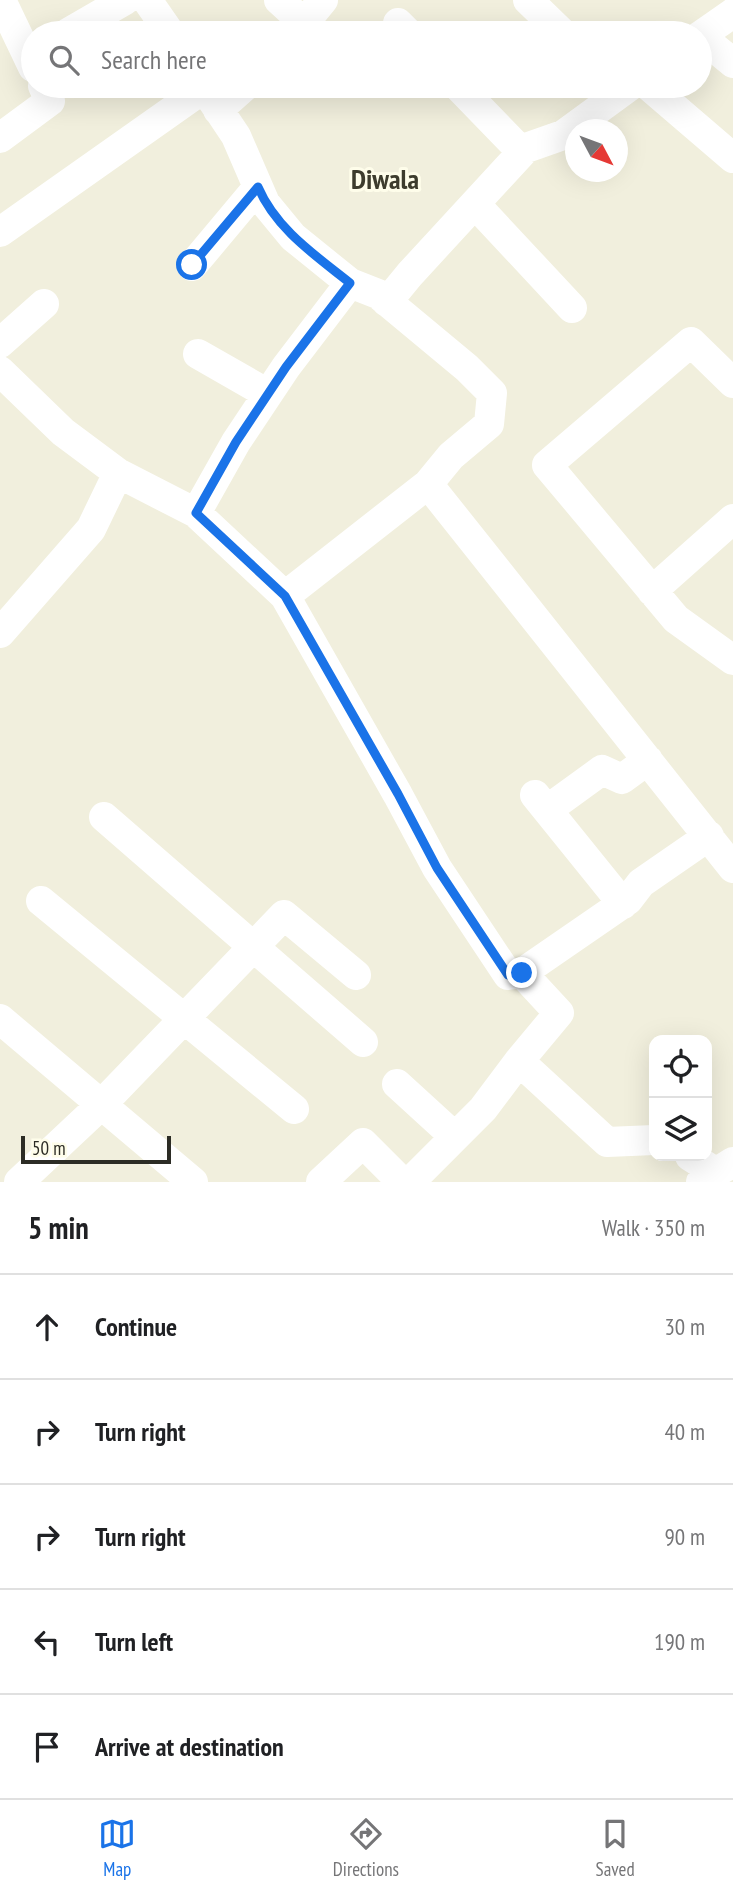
<!DOCTYPE html>
<html lang="en">
<head>
<meta charset="utf-8">
<style>
  :root { --surface:#fff; --page:#f6f6f6; --text:#202124; --muted:#757577; --line:#e0e0e0; --accent:#1a73e8 }
  body { margin:0; font-family:"PT Sans Narrow",sans-serif; background:var(--page); color:var(--text) }
  .controls { position:absolute; right:21px; bottom:21px; display:grid; overflow:hidden; border-radius:14px; box-shadow:0 7px 28px #0002 }
  .controls button { width:63px; height:63px; display:grid; place-items:center; padding:0; border:0; border-bottom:2px solid var(--line); background:var(--surface); color:var(--text); font:35px sans-serif }
  .compass { position:absolute; left:565px; top:119px; width:63px; height:63px; border-radius:50%; background:var(--surface); box-shadow:0 7px 28px #0002; rotate:131deg }
  .scale { position:absolute; left:21px; bottom:18px; width:150px; box-sizing:border-box; padding-left:7px; border:4px solid #2c2c25; border-top:0; font-size:19px; line-height:24px; white-space:nowrap; color:#2c2c25; -webkit-text-stroke:5px #fefdea; paint-order:stroke }
  .stop { position:absolute; width:21px; height:21px; margin:-16px; border:5px solid #1a73e8; border-radius:50%; background:#fff }
  .stop.end { background:#1a73e8; border-color:#fff; box-shadow:0 2px 7px #0008 }
  .list { margin:0; padding:0; list-style:none }
  h2 { display:flex; justify-content:space-between; align-items:center; height:91px; margin:0; padding:0 28px; font-size:30px }
  h2 small { font-size:23px; font-weight:400; color:var(--muted) }
  .list li { display:grid; grid-template-columns:46px 1fr auto; gap:21px; align-items:center; box-sizing:border-box; height:105px; padding:0 28px; border-top:2px solid var(--line) }
  .list b { display:block; font-size:26px; white-space:nowrap }
  .list em { font-size:23px; font-style:normal; color:var(--muted) }
  .icon { flex:none; width:38px; height:38px; fill:none; stroke:currentColor; stroke-width:2; stroke-linecap:round; stroke-linejoin:round }
  .map { position:relative; flex:none; width:733px; height:1182px; overflow:hidden }
  .search { position:absolute; background:var(--surface); box-shadow:0 7px 28px #0002; left:21px; right:21px; top:21px; height:77px; display:flex; align-items:center; gap:18px; box-sizing:border-box; padding:0 24px; border-radius:38px; color:var(--muted); font-size:26px }
  .sheet { height:616px; background:var(--surface) }
  nav { display:flex; justify-content:space-around; align-items:center; box-sizing:border-box; height:98px; border-top:2px solid var(--line); background:var(--surface); font-size:19px; color:var(--muted) }
  nav a { display:grid; justify-items:center; gap:4px }
  nav .on { color:var(--accent) }
  .map>svg:first-child { display:block }
  .lines { fill:none; stroke-linecap:round; stroke-linejoin:round }
  .minor { stroke:#fff; stroke-width:30 }
  .route { stroke:#1a73e8; stroke-width:9 }
  .labels { text-anchor:middle; stroke-width:6; stroke-linejoin:round; paint-order:stroke }
  .neighbourhood-label { font-size:28px; font-weight:bold; fill:#3d3c2d; stroke:#fefdea }
</style>
</head>
<body>
<div class="map">
<svg width="733" height="1182" viewBox="0 0 733 1182">
  <rect width="100%" height="100%" fill="#f1efdd"/>
  <g class="lines">
    <path class="minor" d="M 1,0 L 33,67
      M 147,0 L 170,33
      M 279,0 L 303,22
      M 528,0 L 562,33
      M 398,23 L 408,33
      M 68,33 L 125,0
      M 296,33 L 323,0
      M 700,36 L 733,63
      M 700,36 L 733,13
      M 207,86 L 210,97 L 236,136 L 265,203 L 293,237 L 350,283 L 378,294 L 467,368 L 492,393 L 489,424 L 451,456 L 428,484 L 285,596
      M 458,86 L 522,152
      M 649,86 L 733,158
      M 218,110 L 245,86
      M 0,138 L 50,101 L 43,86
      M 475,204 L 572,308
      M 0,232 L 207,86
      M 192,266 L 258,187
      M 387,302 L 410,274 L 526,148 L 563,135 L 630,86
      M 0,343 L 44,304
      M 198,354 L 268,394
      M 0,371 L 63,432 L 118,473 L 196,513 L 285,596 L 398,795 L 437,868 L 508,975 L 522,973
      M 733,383 L 691,342 L 547,465 L 676,619 L 733,660
      M 428,484 L 733,868
      M 196,513 L 236,442 L 286,367 L 350,283
      M 652,591 L 733,519
      M 0,633 L 91,529 L 118,473
      M 535,795 L 623,904
      M 547,810 L 602,770 L 622,779 L 648,760
      M 104,817 L 363,1042
      M 41,901 L 294,1109
      M 0,1019 L 193,1182
      M 519,1061 L 607,1142 L 654,1140
      M 397,1084 L 455,1137
      M 690,1156 L 715,1172
      M 19,1182 L 101,1105 L 284,915 L 356,975
      M 321,1182 L 363,1143 L 402,1182
      M 410,1182 L 483,1109 L 519,1061 L 559,1013 L 522,973 L 628,900 L 641,883 L 709,836
      M 701,1182 L 733,1162"/>
  </g>
  <g class="lines">
    <path class="route" d="M 192,265 L 258,187 C 276,229 315,255 350,283 L 286,367 L 236,442 L 196,513 L 285,596 L 398,794 L 437,868 L 508,975 L 522,973"/>
  </g>
  <g class="labels">
    <g class="neighbourhood-label">
      <text x="385" y="189">Diwala</text>
    </g>
  </g>
</svg>
<div class="controls">
<button><svg class="icon" aria-label="locate" viewBox="0 0 24 24"><circle cx="12" cy="12" r="6"/><path d="M12 2v4M12 18v4M2 12h4M18 12h4"/></svg></button>
<button><svg class="icon" aria-label="layers" viewBox="0 0 24 24"><path d="M12 4l9 5-9 5-9-5zM3 14l9 5 9-5"/></svg></button>
</div>
<svg class="compass" viewBox="-18 -18 36 36"><path d="M0-13l5 13h-10z" fill="#e53935"/><path d="M0 13l5-13h-10z" fill="#757577"/></svg>
<div class="scale">50 m</div>
<div class="stop" style="left:192px;top:265px"></div>
<div class="stop end" style="left:522px;top:973px"></div>
<div class="search"><svg class="icon" aria-label="search" viewBox="0 0 24 24"><circle cx="10" cy="10" r="6"/><path d="M15 15l6 6"/></svg>Search here</div>
</div>
<section class="sheet">
<h2>5 min<small>Walk · 350 m</small></h2>
<ul class="list">
<li><svg class="icon" aria-label="ahead" viewBox="0 0 24 24"><path d="M12 20V5M6 11l6-6 6 6"/></svg><div><b>Continue</b></div><em>30 m</em></li>
<li><svg class="icon" aria-label="right" viewBox="0 0 24 24"><path d="M7 20v-9h11M14 6l5 5-5 5"/></svg><div><b>Turn right</b></div><em>40 m</em></li>
<li><svg class="icon" aria-label="right" viewBox="0 0 24 24"><path d="M7 20v-9h11M14 6l5 5-5 5"/></svg><div><b>Turn right</b></div><em>90 m</em></li>
<li><svg class="icon" aria-label="left" viewBox="0 0 24 24"><path d="M17 20v-9H6M10 6l-5 5 5 5"/></svg><div><b>Turn left</b></div><em>190 m</em></li>
<li><svg class="icon" aria-label="arrive" viewBox="0 0 24 24"><path d="M6 21V4h12l-3 4 3 4H6"/></svg><div><b>Arrive at destination</b></div></li>
</ul>
</section>
<nav>
<a class="on"><svg class="icon" aria-label="map" viewBox="0 0 24 24"><path d="M3 6l6-2 6 2 6-2v14l-6 2-6-2-6 2zM9 4v14M15 6v14"/></svg>Map</a>
<a><svg class="icon" aria-label="directions" viewBox="0 0 24 24"><path d="M12 3l9 9-9 9-9-9zM9 14v-3h6M13 9l2 2-2 2"/></svg>Directions</a>
<a><svg class="icon" aria-label="saved" viewBox="0 0 24 24"><path d="M7 4h10v16l-5-4-5 4z"/></svg>Saved</a>
</nav>
</body>
</html>
